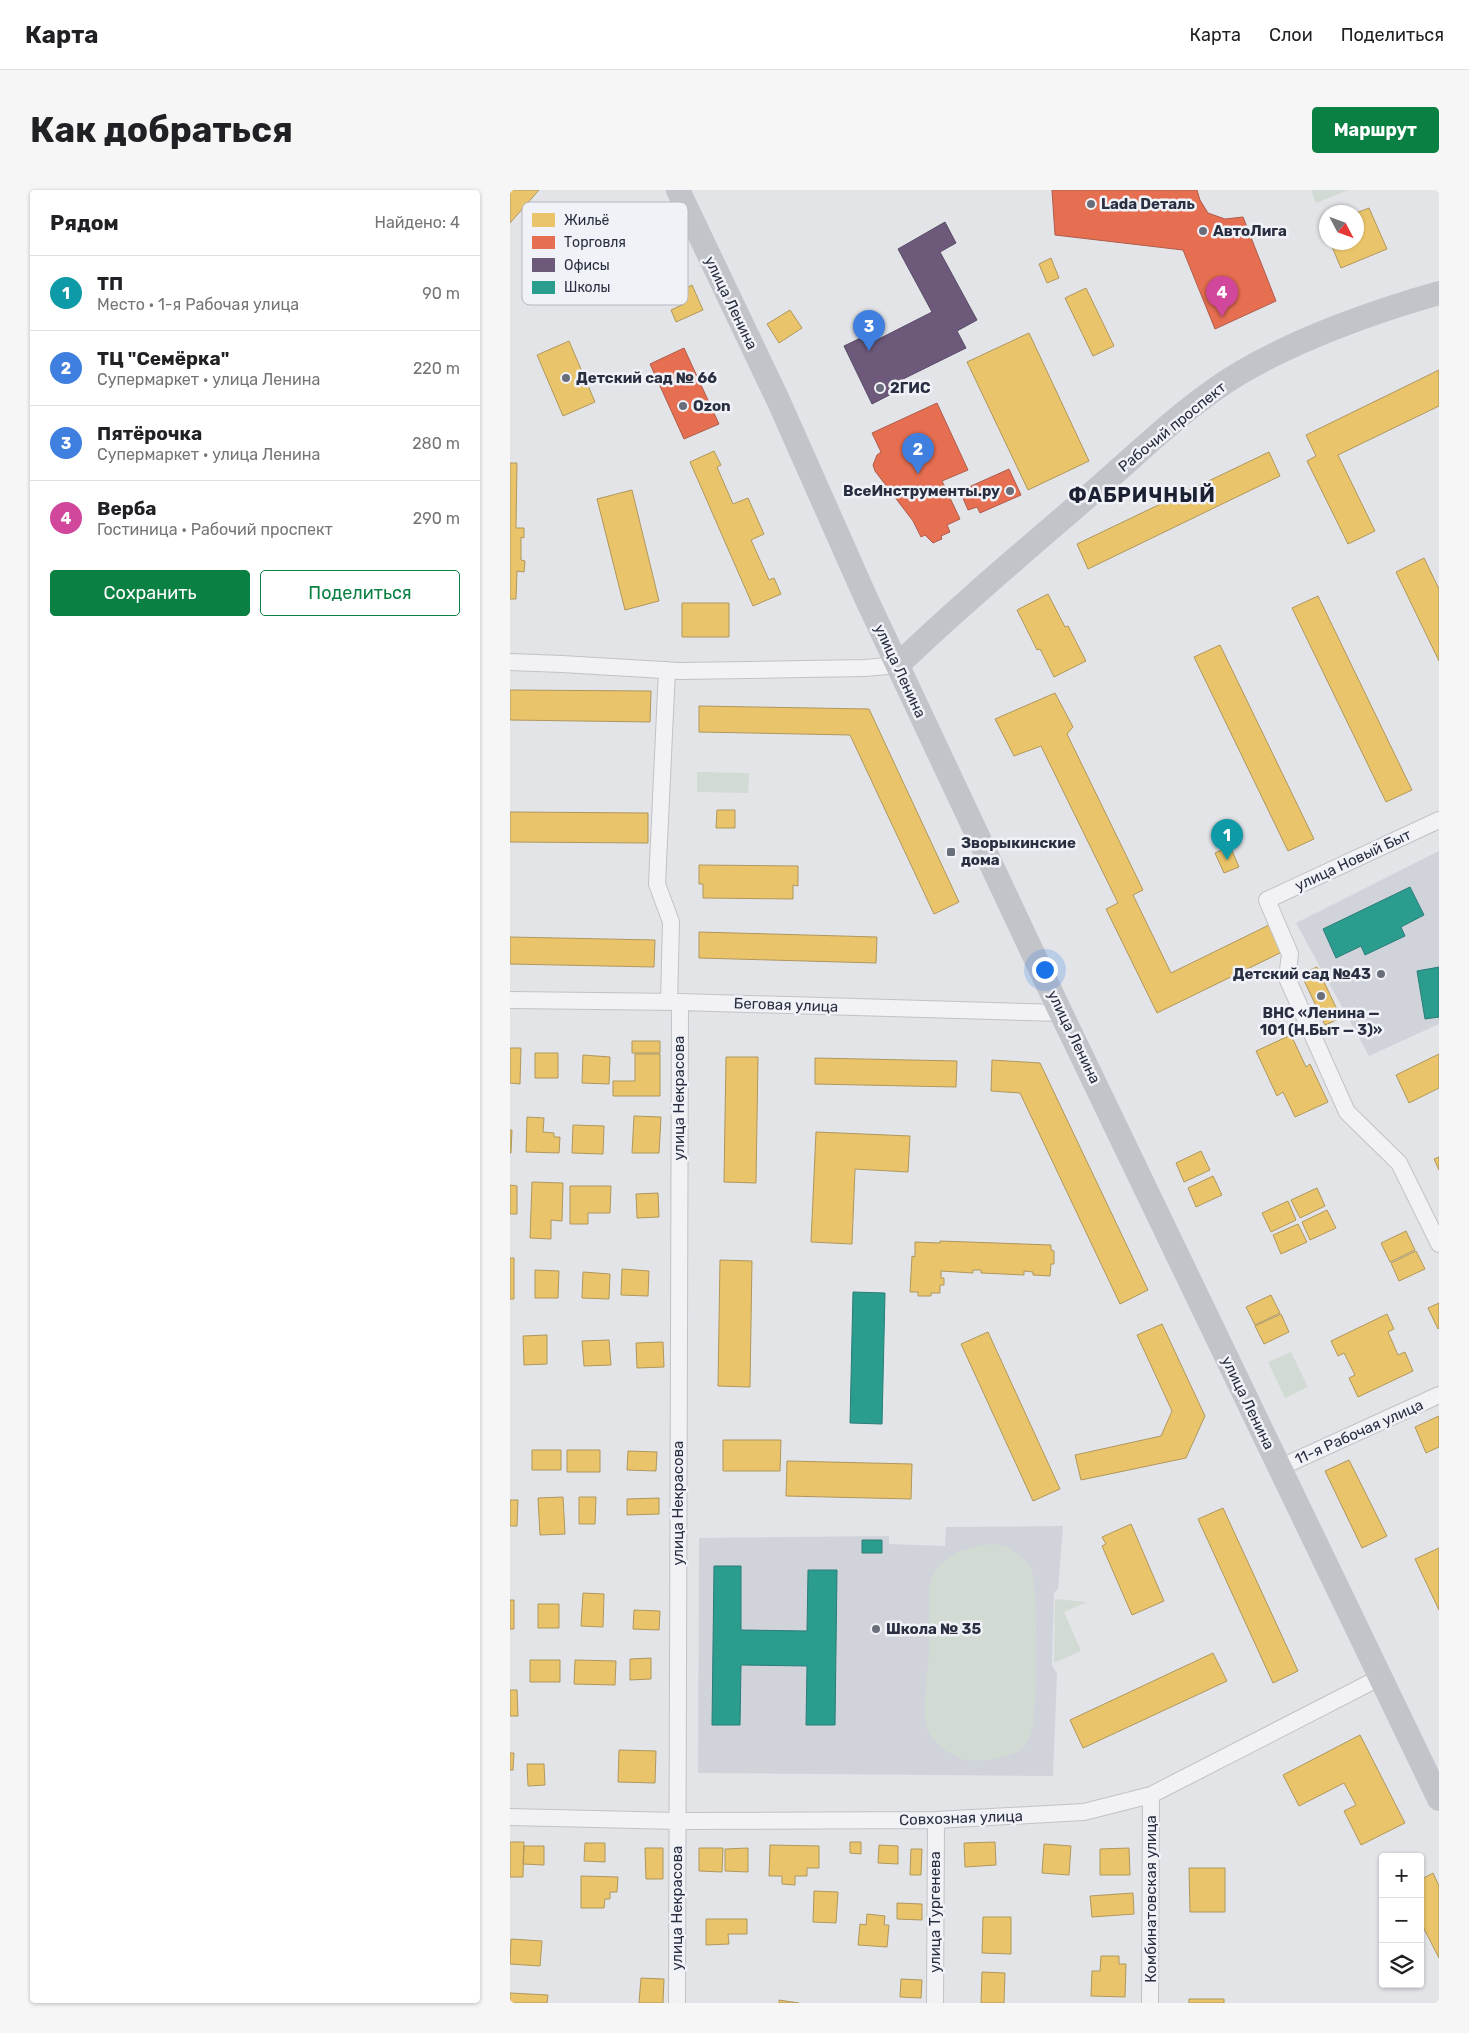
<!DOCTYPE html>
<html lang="ru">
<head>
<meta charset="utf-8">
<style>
  :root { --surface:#fff; --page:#f6f6f6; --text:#202124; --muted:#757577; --line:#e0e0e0; --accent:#0b8043 }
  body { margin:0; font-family:Rubik,sans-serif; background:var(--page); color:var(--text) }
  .controls { position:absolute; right:15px; bottom:15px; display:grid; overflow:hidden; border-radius:5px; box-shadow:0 1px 4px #0004 }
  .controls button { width:45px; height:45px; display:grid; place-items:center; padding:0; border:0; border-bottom:1px solid var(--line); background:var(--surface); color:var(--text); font:25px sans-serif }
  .compass { position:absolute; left:809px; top:15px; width:45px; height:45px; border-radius:50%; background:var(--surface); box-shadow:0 1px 4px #0004; rotate:131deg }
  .you { position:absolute; left:534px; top:779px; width:18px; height:18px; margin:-12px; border:4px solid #fff; border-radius:50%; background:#1a73e8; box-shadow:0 0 0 8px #1a73e833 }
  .badge { display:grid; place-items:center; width:32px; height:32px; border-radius:50%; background:var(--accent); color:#fff; font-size:16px; font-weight:700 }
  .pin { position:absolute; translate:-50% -41px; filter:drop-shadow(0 1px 2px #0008) }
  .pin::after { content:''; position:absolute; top:26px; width:18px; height:15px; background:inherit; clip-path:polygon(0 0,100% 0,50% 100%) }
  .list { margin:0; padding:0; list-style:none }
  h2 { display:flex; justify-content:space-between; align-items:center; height:65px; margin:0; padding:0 20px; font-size:21px }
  h2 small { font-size:16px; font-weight:400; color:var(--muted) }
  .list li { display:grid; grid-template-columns:32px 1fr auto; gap:15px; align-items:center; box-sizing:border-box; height:75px; padding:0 20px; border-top:1px solid var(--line) }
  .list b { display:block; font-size:19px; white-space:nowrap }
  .list p { margin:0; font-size:16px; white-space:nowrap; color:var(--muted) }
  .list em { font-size:16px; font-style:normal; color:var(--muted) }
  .actions { display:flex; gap:10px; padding:15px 20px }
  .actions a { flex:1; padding:11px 0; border:1px solid var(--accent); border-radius:5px; text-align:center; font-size:18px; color:var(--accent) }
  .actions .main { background:var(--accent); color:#fff }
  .icon { flex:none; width:28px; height:28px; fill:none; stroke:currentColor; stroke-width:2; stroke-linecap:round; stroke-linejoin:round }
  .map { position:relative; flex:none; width:929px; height:1813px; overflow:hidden; border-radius:5px }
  header { display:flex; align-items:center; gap:30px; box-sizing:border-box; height:70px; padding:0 25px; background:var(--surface); border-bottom:1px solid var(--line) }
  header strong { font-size:24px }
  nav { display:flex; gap:28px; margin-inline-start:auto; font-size:18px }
  .intro { display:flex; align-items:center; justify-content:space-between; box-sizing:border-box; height:120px; padding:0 30px }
  h1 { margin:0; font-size:35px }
  .button { padding:12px 22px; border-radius:5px; background:var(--accent); color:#fff; font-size:18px; font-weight:700 }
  main { display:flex; gap:30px; padding:0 30px }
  aside { flex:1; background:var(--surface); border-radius:5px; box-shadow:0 1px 4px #0004 }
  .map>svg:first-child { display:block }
  .built { fill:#d1d3db }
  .green { fill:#d2dbd3 }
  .homes { fill:#e9c46a; stroke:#af975e }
  .shops { fill:#e76f51; stroke:#ae5c4c }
  .offices { fill:#6d597a; stroke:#594c69 }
  .schools { fill:#2a9d8f; stroke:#2a7c78 }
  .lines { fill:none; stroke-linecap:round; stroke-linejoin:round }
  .street-casing { stroke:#c1c2c6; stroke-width:18 }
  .street { stroke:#f2f2f4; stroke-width:16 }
  .secondary { stroke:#c3c4ca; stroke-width:24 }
  .poi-dot { fill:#6a6e7b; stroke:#f0f2f7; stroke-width:2 }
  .labels { text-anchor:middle; stroke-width:5; stroke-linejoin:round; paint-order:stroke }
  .poi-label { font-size:15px; font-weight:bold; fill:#292f41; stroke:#f0f2f7; text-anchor:start }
  .street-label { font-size:15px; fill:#292f41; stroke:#f0f2f7 }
  .district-label { font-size:20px; font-weight:bold; letter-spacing:1px; fill:#1b2032; stroke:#f0f2f7 }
  .key { fill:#f0f2f7; stroke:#b4b8c0; stroke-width:1 }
  .key-label { font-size:14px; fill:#292f41 }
</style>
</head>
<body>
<header>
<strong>Карта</strong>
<nav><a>Карта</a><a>Слои</a><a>Поделиться</a></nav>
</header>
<div class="intro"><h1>Как добраться</h1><a class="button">Маршрут</a></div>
<main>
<aside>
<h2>Рядом<small>Найдено: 4</small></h2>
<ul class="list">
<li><span class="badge" style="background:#0f9aa8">1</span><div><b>ТП</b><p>Место · 1-я Рабочая улица</p></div><em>90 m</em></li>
<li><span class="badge" style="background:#3f7fe0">2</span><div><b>ТЦ &quot;Семёрка&quot;</b><p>Супермаркет · улица Ленина</p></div><em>220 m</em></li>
<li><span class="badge" style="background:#3f7fe0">3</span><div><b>Пятёрочка</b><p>Супермаркет · улица Ленина</p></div><em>280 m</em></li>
<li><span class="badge" style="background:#d1479c">4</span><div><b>Верба</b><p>Гостиница · Рабочий проспект</p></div><em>290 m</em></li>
</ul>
<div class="actions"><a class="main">Сохранить</a><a>Поделиться</a></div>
</aside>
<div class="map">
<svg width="929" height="1813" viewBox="0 0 929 1813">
  <rect width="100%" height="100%" fill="#e3e4e8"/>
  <path class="built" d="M 929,661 L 929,834 L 859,866 L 786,733 Z
    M 553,1336 L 548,1399 L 544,1403 L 542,1475 L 547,1484 L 543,1586 L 188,1583 L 189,1348 L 379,1346 L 379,1354 L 435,1356 L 436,1337 Z"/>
  <path class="green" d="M 801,0 L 838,0 L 806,13 Z
    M 187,582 L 239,583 L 238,603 L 187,602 Z
    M 781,1162 L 798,1197 L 775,1208 L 758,1172 Z
    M 471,1355 C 477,1355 484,1354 490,1355 C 500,1357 515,1368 520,1377 C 529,1392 527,1520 522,1540 C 521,1544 518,1550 516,1554 C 507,1568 467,1574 452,1569 C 439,1564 423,1553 418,1540 C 411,1524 418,1483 419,1464 C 419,1442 419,1419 419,1396 C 428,1369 445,1361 471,1355 Z
    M 545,1409 L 577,1412 L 554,1422 L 571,1461 L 544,1473 Z"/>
  <path class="homes" d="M 0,0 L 29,0 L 0,33 Z
    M 859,18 L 877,59 L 831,78 L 820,52 L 846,52 L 846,23 Z
    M 541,68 L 549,88 L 537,93 L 529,74 Z
    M 182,95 L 193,120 L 166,132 L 161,120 L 174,114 L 169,102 Z
    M 576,98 L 604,156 L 583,166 L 555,108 Z
    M 280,120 L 292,138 L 269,153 L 257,134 Z
    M 519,143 L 579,271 L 518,300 L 457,172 Z
    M 59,151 L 85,212 L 53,226 L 27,165 Z
    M 929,180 L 929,216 L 828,265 L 865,341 L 838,354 L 797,271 L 806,266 L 796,245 Z
    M 204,261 L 211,275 L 207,277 L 223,314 L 238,308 L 254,344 L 241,350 L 259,390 L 264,388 L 271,404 L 243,416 L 180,272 Z
    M 759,262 L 770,286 L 578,379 L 567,354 Z
    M 0,273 L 7,273 L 6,338 L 14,338 L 14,348 L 11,347 L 11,370 L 15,371 L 14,382 L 7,381 L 6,409 L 0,409 Z
    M 122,300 L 149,411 L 115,420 L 87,309 Z
    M 914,368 L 929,399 L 929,471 L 886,382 Z
    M 538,404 L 555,437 L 558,436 L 576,471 L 544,487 L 530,459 L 527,460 L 507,420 Z
    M 808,406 L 902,600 L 876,612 L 782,418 Z
    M 172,413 L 219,413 L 219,447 L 172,447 Z
    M 710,455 L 804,649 L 778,661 L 684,467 Z
    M 0,500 L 141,501 L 140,532 L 0,530 Z
    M 545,503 L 563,537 L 557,544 L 633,700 L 623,705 L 661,783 L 759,735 L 772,762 L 647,823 L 596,719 L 608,713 L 531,556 L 504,566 L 485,529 Z
    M 189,516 L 359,519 L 449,712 L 424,724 L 340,545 L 189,542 Z
    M 207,620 L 225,620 L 225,638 L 206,638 Z
    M 0,622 L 138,623 L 138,653 L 0,652 Z
    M 720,656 L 729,677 L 714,683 L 705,663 Z
    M 189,675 L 288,676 L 288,696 L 283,695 L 283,709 L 193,708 L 193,694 L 189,694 Z
    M 189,742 L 367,747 L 366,773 L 189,768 Z
    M 0,747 L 145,750 L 144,777 L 0,774 Z
    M 807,777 L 831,828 L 815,835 L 791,784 Z
    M 781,845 L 796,877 L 800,874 L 818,912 L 785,927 L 773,902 L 767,906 L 746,861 Z
    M 122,851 L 150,851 L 150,863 L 122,863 Z
    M 0,858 L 11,858 L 10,894 L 0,893 Z
    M 25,863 L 48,863 L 48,888 L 25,888 Z
    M 125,864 L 150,864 L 150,906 L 103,906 L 103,891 L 125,891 Z
    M 929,864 L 929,898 L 899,913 L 886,885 Z
    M 73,865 L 100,867 L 99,894 L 72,893 Z
    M 216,867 L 248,867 L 246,993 L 214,992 Z
    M 305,868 L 447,871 L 446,897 L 305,894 Z
    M 482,870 L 530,873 L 638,1100 L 610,1114 L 510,903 L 481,901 Z
    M 124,926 L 151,927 L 149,963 L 122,963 Z
    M 17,927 L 34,928 L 33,942 L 44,943 L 44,947 L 50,947 L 49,963 L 16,962 Z
    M 63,935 L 94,936 L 93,964 L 62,963 Z
    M 0,940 L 2,940 L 1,963 L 0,963 Z
    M 306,942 L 400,946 L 398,982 L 345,979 L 342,1054 L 301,1052 Z
    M 691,961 L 700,980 L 674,992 L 666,973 Z
    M 929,967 L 929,980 L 924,969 Z
    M 703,986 L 712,1005 L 686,1017 L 678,998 Z
    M 22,992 L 53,993 L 52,1031 L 41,1030 L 41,1049 L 20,1048 Z
    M 0,995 L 7,996 L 7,1024 L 0,1024 Z
    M 60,996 L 101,996 L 100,1023 L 78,1023 L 78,1034 L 60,1034 Z
    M 807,998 L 815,1016 L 790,1028 L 781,1010 Z
    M 148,1003 L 149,1027 L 127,1028 L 126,1004 Z
    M 778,1011 L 786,1030 L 761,1042 L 752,1023 Z
    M 817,1020 L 826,1038 L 800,1050 L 792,1032 Z
    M 788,1034 L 797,1052 L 771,1064 L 763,1045 Z
    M 896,1041 L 905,1060 L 880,1072 L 871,1053 Z
    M 430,1051 L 541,1055 L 541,1060 L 544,1061 L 544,1074 L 541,1074 L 540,1086 L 523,1085 L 523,1082 L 514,1081 L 514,1085 L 471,1083 L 471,1080 L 463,1080 L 463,1083 L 431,1081 L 431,1088 L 434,1088 L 434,1095 L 430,1095 L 430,1103 L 421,1103 L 421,1106 L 408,1106 L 408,1102 L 400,1102 L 402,1066 L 405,1067 L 405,1052 L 430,1053 Z
    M 906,1061 L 915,1079 L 889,1091 L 881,1073 Z
    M 0,1068 L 4,1068 L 4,1109 L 0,1109 Z
    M 210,1070 L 242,1071 L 240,1197 L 208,1196 Z
    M 112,1079 L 139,1081 L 138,1106 L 111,1105 Z
    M 25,1080 L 49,1081 L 48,1108 L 25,1108 Z
    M 73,1082 L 100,1084 L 99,1109 L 72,1108 Z
    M 761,1105 L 770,1123 L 745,1135 L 736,1117 Z
    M 929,1113 L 929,1138 L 928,1139 L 918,1118 Z
    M 771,1124 L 779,1142 L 754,1154 L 745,1136 Z
    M 877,1124 L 884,1139 L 878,1142 L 888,1165 L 895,1162 L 903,1181 L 848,1207 L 839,1188 L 845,1185 L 834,1163 L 828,1166 L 821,1151 Z
    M 652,1134 L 695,1226 L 676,1268 L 571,1290 L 565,1265 L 651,1246 L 662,1221 L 627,1145 Z
    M 478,1142 L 550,1299 L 523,1311 L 451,1154 Z
    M 37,1145 L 37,1174 L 14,1175 L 13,1146 Z
    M 99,1150 L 101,1175 L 74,1176 L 72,1151 Z
    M 153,1152 L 154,1177 L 127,1178 L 126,1153 Z
    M 929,1226 L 929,1257 L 916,1263 L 905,1237 Z
    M 213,1250 L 271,1250 L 270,1281 L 213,1281 Z
    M 22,1260 L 51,1260 L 51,1280 L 22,1280 Z
    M 57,1260 L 90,1260 L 90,1282 L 57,1282 Z
    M 118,1261 L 147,1262 L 146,1281 L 117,1280 Z
    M 839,1270 L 877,1346 L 852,1358 L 815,1281 Z
    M 277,1271 L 402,1274 L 401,1309 L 276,1306 Z
    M 53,1307 L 55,1344 L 30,1345 L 28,1308 Z
    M 69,1307 L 86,1307 L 85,1334 L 69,1334 Z
    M 149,1308 L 149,1324 L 117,1325 L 117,1309 Z
    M 0,1310 L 8,1310 L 7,1336 L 0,1336 Z
    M 713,1318 L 788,1481 L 763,1493 L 688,1329 Z
    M 621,1334 L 654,1411 L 622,1425 L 592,1356 L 596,1354 L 592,1347 Z
    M 929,1358 L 929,1420 L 905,1369 Z
    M 73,1403 L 94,1404 L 93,1437 L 71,1436 Z
    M 0,1410 L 4,1410 L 4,1439 L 0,1439 Z
    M 28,1414 L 49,1414 L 49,1438 L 28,1438 Z
    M 124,1420 L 150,1421 L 149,1440 L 123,1439 Z
    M 703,1463 L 717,1491 L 573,1558 L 560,1530 Z
    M 141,1468 L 141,1489 L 120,1490 L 120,1469 Z
    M 20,1470 L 50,1470 L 50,1492 L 20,1492 Z
    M 65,1470 L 106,1471 L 105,1495 L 64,1494 Z
    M 0,1500 L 7,1500 L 8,1526 L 0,1526 Z
    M 850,1545 L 895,1633 L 851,1655 L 834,1621 L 846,1615 L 834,1593 L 789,1616 L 773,1585 Z
    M 109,1560 L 146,1561 L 145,1593 L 108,1592 Z
    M 0,1563 L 4,1563 L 3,1580 L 0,1580 Z
    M 17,1574 L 34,1574 L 35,1595 L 18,1596 Z
    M 0,1652 L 14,1652 L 13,1687 L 0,1687 Z
    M 340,1652 L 351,1652 L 351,1664 L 340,1663 Z
    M 485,1652 L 486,1675 L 455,1677 L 454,1653 Z
    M 75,1653 L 95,1653 L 95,1672 L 74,1671 Z
    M 534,1654 L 561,1656 L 559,1685 L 532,1683 Z
    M 260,1655 L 309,1656 L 309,1678 L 297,1678 L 297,1686 L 285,1686 L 285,1695 L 272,1694 L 272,1686 L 259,1686 Z
    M 369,1655 L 388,1656 L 388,1674 L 368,1673 Z
    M 14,1656 L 34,1656 L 34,1675 L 13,1674 Z
    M 135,1658 L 153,1658 L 153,1689 L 136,1689 Z
    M 189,1658 L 213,1658 L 212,1682 L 189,1681 Z
    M 238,1658 L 238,1682 L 215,1681 L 215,1659 Z
    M 619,1658 L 620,1685 L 590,1685 L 590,1659 Z
    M 401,1659 L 412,1659 L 411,1685 L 400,1685 Z
    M 679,1678 L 715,1678 L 715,1722 L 680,1722 Z
    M 923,1683 L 929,1696 L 929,1768 L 910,1731 L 910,1690 Z
    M 71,1686 L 108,1687 L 107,1702 L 100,1702 L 100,1709 L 95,1709 L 94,1718 L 71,1718 Z
    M 304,1701 L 328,1702 L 326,1733 L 303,1732 Z
    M 623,1703 L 624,1724 L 582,1727 L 580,1706 Z
    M 387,1713 L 412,1714 L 412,1730 L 387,1729 Z
    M 357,1724 L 375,1726 L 374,1735 L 379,1735 L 377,1757 L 348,1755 L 350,1734 L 356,1735 Z
    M 473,1727 L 501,1727 L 501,1764 L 472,1763 Z
    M 196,1729 L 237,1729 L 237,1744 L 218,1744 L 219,1754 L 196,1755 Z
    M 1,1749 L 32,1751 L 30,1776 L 0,1774 Z
    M 591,1766 L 609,1766 L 609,1774 L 616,1774 L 615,1807 L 581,1806 L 582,1781 L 590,1781 Z
    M 472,1782 L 495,1783 L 494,1813 L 471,1813 Z
    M 131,1788 L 154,1789 L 153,1813 L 129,1813 Z
    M 391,1789 L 412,1790 L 411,1808 L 390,1807 Z
    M 0,1803 L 38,1805 L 37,1813 L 0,1813 Z
    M 679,1809 L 714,1809 L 714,1813 L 679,1813 Z
    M 269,1810 L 289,1813 L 269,1813 Z"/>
  <path class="shops" d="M 542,0 L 687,0 L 690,10 L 698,23 L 715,29 L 733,27 L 766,111 L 705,139 L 673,60 L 545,45 Z
    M 174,158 L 209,234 L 174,249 L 140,174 Z
    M 427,213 L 458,280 L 432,291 L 450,329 L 437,335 L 440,342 L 431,346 L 432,349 L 423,353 L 415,345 L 411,347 L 403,331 L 365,281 L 363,275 L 367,265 L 371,262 L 362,243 Z
    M 499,279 L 511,305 L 470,323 L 467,317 L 458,320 L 450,301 Z"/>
  <path class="offices" d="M 435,32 L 446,53 L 430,62 L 467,130 L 447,141 L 456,158 L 385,193 L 389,200 L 362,214 L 334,156 L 357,145 L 361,153 L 422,122 L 388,59 Z"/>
  <path class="schools" d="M 900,697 L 914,725 L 891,737 L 895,746 L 855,765 L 851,756 L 826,768 L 813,739 Z
    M 929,777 L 929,827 L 915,829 L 907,781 Z
    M 343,1102 L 375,1103 L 372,1234 L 340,1233 Z
    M 352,1350 L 372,1350 L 372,1363 L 352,1363 Z
    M 204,1376 L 231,1376 L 231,1440 L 297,1441 L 298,1380 L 327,1380 L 325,1535 L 296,1535 L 297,1476 L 231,1475 L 230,1535 L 202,1535 Z"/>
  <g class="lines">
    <g class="street-casing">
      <path id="street" d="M 0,472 L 52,474 L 170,481 L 355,478 L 388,475
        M 157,480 L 147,694 L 161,732 L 159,812
        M 929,630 L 757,710 L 780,764 L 777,788 L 837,922 L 889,973 L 929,1054
        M 0,810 L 170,812 L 551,823
        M 769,1278 L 929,1205
        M 0,1627 L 168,1631 L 426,1630 L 574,1622 L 641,1605 L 871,1487
        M 167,1813 L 170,812
        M 425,1813 L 426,1630
        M 640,1813 L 641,1605"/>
    </g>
    <use href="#street" class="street"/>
    <path class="secondary" d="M 168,0 L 269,212 L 355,406 L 551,823 L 929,1609
      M 388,475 C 452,413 521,356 589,297 C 634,258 678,214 730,183 C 787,149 865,121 929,103"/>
  </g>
  <g class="poi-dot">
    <circle cx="581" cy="14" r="5"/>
    <circle cx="693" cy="41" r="5"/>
    <circle cx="56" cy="188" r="5"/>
    <circle cx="370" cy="198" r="5"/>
    <circle cx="173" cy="216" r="5"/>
    <circle cx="500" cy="301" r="5"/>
    <rect x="436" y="657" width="10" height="10" rx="2.5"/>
    <circle cx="871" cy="784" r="5"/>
    <circle cx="811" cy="806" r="5"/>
    <circle cx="366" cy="1439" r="5"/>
  </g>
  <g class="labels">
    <g class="poi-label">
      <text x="591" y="19">Lada Dеталь</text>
      <text x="703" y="46">АвтоЛига</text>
      <text x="66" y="193">Детский сад № 66</text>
      <text x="380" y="203">2ГИС</text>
      <text x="183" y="221">Ozon</text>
      <text x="490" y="306" text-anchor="end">ВсеИнструменты.ру</text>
      <text x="451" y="658">Зворыкинские<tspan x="451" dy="17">дома</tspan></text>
      <text x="861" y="789" text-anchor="end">Детский сад №43</text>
      <text x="811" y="828" text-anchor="middle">ВНС «Ленина —<tspan x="811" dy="17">101 (Н.Быт — 3)»</tspan></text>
      <text x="376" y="1444">Школа № 35</text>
    </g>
    <g class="street-label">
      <text transform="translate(221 113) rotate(64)" y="5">улица Ленина</text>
      <text transform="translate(662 237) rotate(-39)" y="5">Рабочий проспект</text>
      <text transform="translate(390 481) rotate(65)" y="5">улица Ленина</text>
      <text transform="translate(843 670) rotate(-25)" y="5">улица Новый Быт</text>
      <text transform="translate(276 815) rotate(2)" y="5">Беговая улица</text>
      <text transform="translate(564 847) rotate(64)" y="5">улица Ленина</text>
      <text transform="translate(169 908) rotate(-90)" y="5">улица Некрасова</text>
      <text transform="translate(738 1213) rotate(64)" y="5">улица Ленина</text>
      <text transform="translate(849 1242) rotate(-24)" y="5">11-я Рабочая улица</text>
      <text transform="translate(168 1313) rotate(-90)" y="5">улица Некрасова</text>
      <text transform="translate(451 1628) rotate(-2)" y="5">Совхозная улица</text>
      <text transform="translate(641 1709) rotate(-90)" y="5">Комбинатовская улица</text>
      <text transform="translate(167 1718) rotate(-90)" y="5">улица Некрасова</text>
      <text transform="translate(425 1722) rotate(-90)" y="5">улица Тургенева</text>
    </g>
    <g class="district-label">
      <text x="632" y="312">ФАБРИЧНЫЙ</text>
    </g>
  </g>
  <rect x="12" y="12" width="166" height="103" rx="8" class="key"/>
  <rect x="22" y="23" width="23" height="14" fill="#e9c46a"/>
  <rect x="22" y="46" width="23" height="13" fill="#e76f51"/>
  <rect x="22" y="68" width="23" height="14" fill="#6d597a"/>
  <rect x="22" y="91" width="23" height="13" fill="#2a9d8f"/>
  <g class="key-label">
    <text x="54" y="35">Жильё</text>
    <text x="54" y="57">Торговля</text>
    <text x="54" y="80">Офисы</text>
    <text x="54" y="102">Школы</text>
  </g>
</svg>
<div class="controls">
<button>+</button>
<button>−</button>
<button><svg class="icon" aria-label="layers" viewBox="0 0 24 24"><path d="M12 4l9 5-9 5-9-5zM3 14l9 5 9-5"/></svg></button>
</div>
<svg class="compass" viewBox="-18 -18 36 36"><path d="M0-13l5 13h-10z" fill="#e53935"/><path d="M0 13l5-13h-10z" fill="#757577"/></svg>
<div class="you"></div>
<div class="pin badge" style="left:717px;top:670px;background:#0f9aa8">1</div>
<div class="pin badge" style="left:408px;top:284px;background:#3f7fe0">2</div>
<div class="pin badge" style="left:359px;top:161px;background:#3f7fe0">3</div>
<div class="pin badge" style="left:712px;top:127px;background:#d1479c">4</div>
</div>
</main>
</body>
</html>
